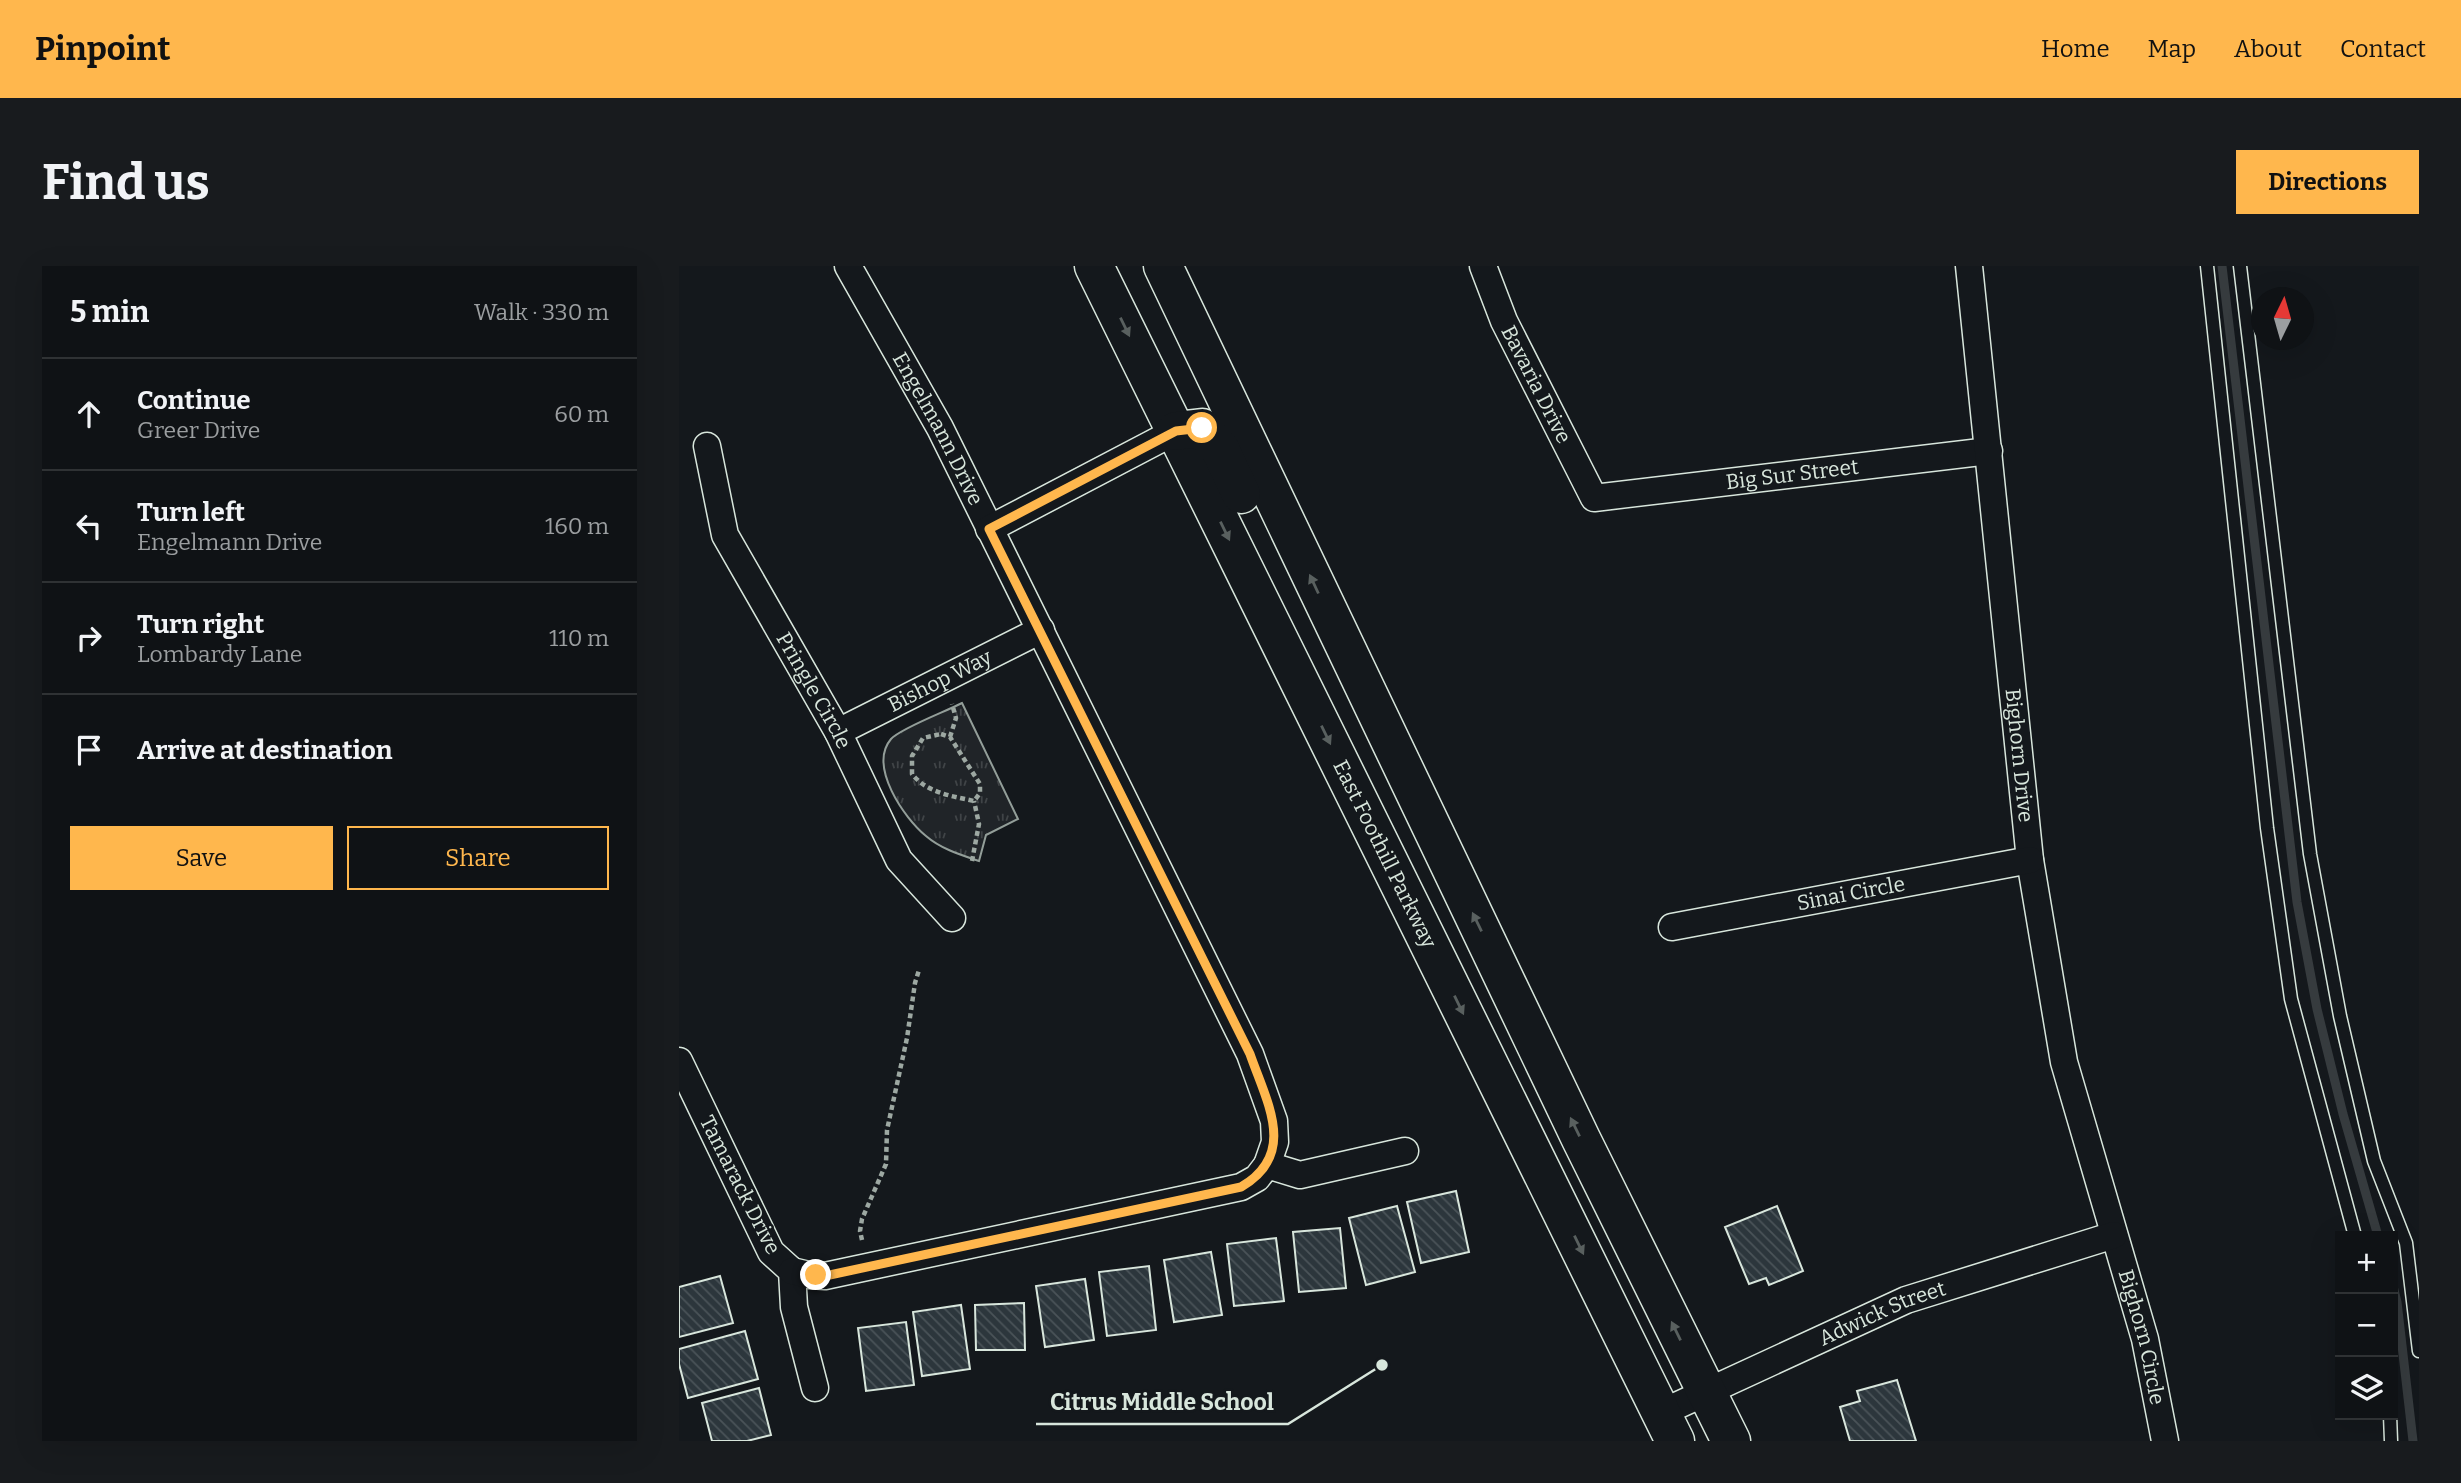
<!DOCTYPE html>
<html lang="en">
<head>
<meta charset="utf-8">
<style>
  :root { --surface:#0f1215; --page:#181b1e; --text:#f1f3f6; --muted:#9b9ea0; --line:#2f3234; --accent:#ffb74d }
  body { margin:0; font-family:Bitter,serif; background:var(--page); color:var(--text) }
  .controls { position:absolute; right:21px; bottom:21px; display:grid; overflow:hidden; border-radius:0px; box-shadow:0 7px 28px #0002 }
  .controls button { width:63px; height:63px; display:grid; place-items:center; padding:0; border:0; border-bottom:2px solid var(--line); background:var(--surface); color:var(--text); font:35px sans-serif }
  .compass { position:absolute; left:1572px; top:21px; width:63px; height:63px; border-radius:50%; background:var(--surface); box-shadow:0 7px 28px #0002; rotate:5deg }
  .stop { position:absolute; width:21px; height:21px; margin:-16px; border:5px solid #ffb74d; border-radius:50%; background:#fff }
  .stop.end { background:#ffb74d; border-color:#fff; box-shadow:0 2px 7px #0008 }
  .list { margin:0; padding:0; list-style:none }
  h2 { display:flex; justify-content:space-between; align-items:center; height:91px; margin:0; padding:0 28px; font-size:30px }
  h2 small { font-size:23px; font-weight:400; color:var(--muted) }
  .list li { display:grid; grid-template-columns:46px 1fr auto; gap:21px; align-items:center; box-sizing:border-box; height:112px; padding:0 28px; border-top:2px solid var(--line) }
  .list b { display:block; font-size:26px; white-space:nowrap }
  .list p { margin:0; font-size:23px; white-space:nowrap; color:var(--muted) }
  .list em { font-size:23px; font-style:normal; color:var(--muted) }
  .actions { display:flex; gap:14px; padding:21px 28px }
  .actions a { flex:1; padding:16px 0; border:2px solid var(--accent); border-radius:0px; text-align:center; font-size:24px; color:var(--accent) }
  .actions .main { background:var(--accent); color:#111 }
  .icon { flex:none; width:38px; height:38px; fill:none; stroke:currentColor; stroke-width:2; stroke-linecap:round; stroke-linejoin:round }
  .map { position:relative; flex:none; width:1740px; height:1175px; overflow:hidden; border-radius:0px }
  header { display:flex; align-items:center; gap:42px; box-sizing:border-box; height:98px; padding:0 35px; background:var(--accent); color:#111 }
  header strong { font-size:33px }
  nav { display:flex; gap:38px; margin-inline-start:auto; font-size:24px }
  .intro { display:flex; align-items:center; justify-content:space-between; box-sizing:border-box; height:168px; padding:0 42px }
  h1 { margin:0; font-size:49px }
  .button { padding:18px 32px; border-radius:0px; background:var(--accent); color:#111; font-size:24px; font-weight:700 }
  main { display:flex; gap:42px; padding:0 42px }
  aside { flex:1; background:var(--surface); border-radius:0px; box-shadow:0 7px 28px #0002 }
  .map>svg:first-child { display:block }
  .park { fill:url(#park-tufts); stroke:#939e99; stroke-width:2 }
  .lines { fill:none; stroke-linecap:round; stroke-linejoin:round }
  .stream { stroke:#363b3e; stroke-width:9 }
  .building { fill:url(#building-back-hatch); stroke:#d8e6dc; stroke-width:2 }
  .service-casing { stroke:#d8e6dc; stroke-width:15 }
  .minor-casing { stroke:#d8e6dc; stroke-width:29 }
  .primary-casing { stroke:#d8e6dc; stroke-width:41 }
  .path { stroke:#9da8a2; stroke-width:4.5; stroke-dasharray:5 3.5; stroke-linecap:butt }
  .service { stroke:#14181c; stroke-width:12 }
  .minor { stroke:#14181c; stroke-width:26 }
  .primary { stroke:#14181c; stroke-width:38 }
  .oneway { fill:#59605f }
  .route { stroke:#ffb74d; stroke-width:9 }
  .labels { text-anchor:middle; stroke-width:5; stroke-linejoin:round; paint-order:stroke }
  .street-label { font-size:21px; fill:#d8e6dc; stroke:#14181c }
  .leader { fill:none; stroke:#d8e6dc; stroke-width:2.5 }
  .callout-dot { fill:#d8e6dc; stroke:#14181c; stroke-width:2.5 }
  .callout-label { font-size:23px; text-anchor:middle; font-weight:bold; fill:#d8e6dc; stroke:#14181c; stroke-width:5; stroke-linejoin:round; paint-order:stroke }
</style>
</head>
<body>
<header>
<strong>Pinpoint</strong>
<nav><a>Home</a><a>Map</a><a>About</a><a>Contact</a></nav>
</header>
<div class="intro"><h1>Find us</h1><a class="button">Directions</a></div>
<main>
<aside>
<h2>5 min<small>Walk · 330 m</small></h2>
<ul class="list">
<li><svg class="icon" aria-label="ahead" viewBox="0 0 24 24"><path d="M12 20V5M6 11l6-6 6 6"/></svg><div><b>Continue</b><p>Greer Drive</p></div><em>60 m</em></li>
<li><svg class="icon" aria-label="left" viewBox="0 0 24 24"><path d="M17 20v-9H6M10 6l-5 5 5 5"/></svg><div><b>Turn left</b><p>Engelmann Drive</p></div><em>160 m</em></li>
<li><svg class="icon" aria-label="right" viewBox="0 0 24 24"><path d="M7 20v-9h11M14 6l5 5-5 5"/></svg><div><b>Turn right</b><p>Lombardy Lane</p></div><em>110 m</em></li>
<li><svg class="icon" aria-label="arrive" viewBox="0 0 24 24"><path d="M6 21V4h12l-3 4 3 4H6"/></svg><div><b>Arrive at destination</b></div></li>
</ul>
<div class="actions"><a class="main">Save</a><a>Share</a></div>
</aside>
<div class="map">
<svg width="1740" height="1175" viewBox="0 0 1740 1175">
  <defs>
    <pattern id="park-tufts" width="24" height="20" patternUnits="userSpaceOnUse" patternTransform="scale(1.75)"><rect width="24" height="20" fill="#202428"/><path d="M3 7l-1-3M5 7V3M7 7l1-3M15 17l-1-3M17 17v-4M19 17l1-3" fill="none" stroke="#404447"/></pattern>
    <pattern id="building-back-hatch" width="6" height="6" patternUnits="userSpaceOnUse" patternTransform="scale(1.75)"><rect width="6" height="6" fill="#2c363c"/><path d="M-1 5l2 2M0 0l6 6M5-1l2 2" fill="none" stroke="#4a5358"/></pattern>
  </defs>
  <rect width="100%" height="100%" fill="#14181c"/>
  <path class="park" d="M 283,437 L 339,553 L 307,569 L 300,595 C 282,589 262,583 247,570 C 225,552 189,500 212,473 C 222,462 268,445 283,437 Z"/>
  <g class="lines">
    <path class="stream" d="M 1543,0 L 1618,636 L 1638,743 L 1664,848 L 1699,970
      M 1714,1020 L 1718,1036 L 1734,1175"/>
  </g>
  <path class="building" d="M 777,925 L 790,986 L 742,997 L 728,936 Z
    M 718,940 L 736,1006 L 687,1019 L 670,952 Z
    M 1098,940 L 1124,1005 L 1090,1019 L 1087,1012 L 1070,1018 L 1046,961 Z
    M 661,962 L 667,1022 L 620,1026 L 614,966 Z
    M 597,972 L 605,1035 L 555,1040 L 548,978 Z
    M 532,986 L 543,1049 L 495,1056 L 485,994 Z
    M 470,1000 L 477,1064 L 428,1070 L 420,1006 Z
    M 41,1010 L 54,1057 L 0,1071 L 0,1021 Z
    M 406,1013 L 415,1074 L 366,1081 L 357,1020 Z
    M 345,1037 L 346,1084 L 297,1084 L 296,1039 Z
    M 282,1039 L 291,1103 L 243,1110 L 234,1046 Z
    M 227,1056 L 235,1119 L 187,1125 L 179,1062 Z
    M 66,1065 L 79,1113 L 9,1132 L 0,1098 L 0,1083 Z
    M 1218,1114 L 1237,1175 L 1171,1175 L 1161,1141 L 1181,1135 L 1178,1125 Z
    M 80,1122 L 92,1169 L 68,1175 L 33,1175 L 23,1137 Z"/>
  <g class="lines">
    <g class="service-casing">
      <path id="service" d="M 1528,0 L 1588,562 L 1612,733 L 1676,970
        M 1561,0 L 1631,588 L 1661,750 L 1695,895 L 1727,977 L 1740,1085
        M 1711,1149 L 1712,1175"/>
    </g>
    <g class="minor-casing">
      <g id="minor">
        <path id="s1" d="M 169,0 L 261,162 L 571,788 L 595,855 L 596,876 L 588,899"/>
        <path id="s2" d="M 804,0 L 825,55 L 915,232 L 1310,185"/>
        <path id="s3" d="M 1290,0 L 1351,594 L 1385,796 L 1466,1073 L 1486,1175"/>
        <path id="s4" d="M 28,180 L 46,269 L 159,466 L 220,594 L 273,652"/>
        <path d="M 310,263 L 497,165"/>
        <path id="s5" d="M 159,466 L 362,364"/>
        <path id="s6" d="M 993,661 L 1351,594"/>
        <path d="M 0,795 L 92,986 L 113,1005 L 115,1041 L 136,1122"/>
        <path d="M 113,1005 L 130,1009 L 146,1010 L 562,921 L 578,912 L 588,899 L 621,909 L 726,885"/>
        <path id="s7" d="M 982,1147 L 1227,1034 L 1435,969"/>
      </g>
    </g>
    <g class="primary-casing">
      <g id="primary">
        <path id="s8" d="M 415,0 L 996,1175"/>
        <path d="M 484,0 L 902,873 L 1052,1175"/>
        <path d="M 497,165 L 523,162 L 541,183 L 562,228"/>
      </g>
    </g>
    <path class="path" d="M 262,468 L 271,471 L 301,518 L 301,527 L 295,535 C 273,530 248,527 233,508 L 233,490 L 244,472 Z
      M 271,471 L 277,452 L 273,438
      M 293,595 L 300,558 L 295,535
      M 183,974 L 181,965 L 183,953 L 207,898 L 208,864 L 228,772 L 236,717 L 240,704"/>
    <use href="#service" class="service"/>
    <use href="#minor" class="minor"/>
    <use href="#primary" class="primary"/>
  </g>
  <defs><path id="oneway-solid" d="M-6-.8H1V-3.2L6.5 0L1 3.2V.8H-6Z" transform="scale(1.75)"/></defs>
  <g class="oneway">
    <use href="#oneway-solid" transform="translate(446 61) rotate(64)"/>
    <use href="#oneway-solid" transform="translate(546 265) rotate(64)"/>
    <use href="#oneway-solid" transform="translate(635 318) rotate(-115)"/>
    <use href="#oneway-solid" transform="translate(647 469) rotate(64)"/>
    <use href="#oneway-solid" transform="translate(798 656) rotate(-116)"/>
    <use href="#oneway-solid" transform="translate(780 739) rotate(64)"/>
    <use href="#oneway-solid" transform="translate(896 861) rotate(-116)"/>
    <use href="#oneway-solid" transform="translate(900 979) rotate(64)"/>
    <use href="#oneway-solid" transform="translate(997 1065) rotate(-116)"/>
  </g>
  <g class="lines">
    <path class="route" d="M 137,1009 L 146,1010 L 562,921 C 619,888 588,837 571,788 L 310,263 L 497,165 L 523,162"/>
  </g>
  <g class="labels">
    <g class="street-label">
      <text dy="7" stroke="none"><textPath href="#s2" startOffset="130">Bavaria Drive</textPath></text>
      <text dy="7" stroke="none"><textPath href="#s1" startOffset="186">Engelmann Drive</textPath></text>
      <text dy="7" stroke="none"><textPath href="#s2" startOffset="457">Big Sur Street</textPath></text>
      <text dy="7" stroke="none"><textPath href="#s5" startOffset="114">Bishop Way</textPath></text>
      <text dy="7" stroke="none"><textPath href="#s4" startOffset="270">Pringle Circle</textPath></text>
      <text dy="7" stroke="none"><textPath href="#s3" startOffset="492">Bighorn Drive</textPath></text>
      <text dy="7" stroke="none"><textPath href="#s8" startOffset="656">East Foothill Parkway</textPath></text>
      <text dy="7" stroke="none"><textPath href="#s6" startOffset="182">Sinai Circle</textPath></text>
      <text transform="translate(61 919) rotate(63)" y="7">Tamarack Drive</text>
      <text dy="7" stroke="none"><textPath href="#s7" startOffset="243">Adwick Street</textPath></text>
      <text dy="7" stroke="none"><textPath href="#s3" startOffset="1088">Bighorn Circle</textPath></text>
    </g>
  </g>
  <path class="leader" d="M703 1099L609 1158H357"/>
  <circle class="callout-dot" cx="703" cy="1099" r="7"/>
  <g class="callout-label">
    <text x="483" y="1144">Citrus Middle School</text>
  </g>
</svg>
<div class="controls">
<button>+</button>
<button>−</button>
<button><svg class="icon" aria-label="layers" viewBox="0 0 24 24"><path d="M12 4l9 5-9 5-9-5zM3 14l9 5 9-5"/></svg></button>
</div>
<svg class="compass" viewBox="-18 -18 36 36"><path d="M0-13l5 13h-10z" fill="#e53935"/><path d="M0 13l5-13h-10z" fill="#9b9ea0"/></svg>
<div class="stop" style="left:523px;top:162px"></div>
<div class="stop end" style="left:137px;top:1009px"></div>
</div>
</main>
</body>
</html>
